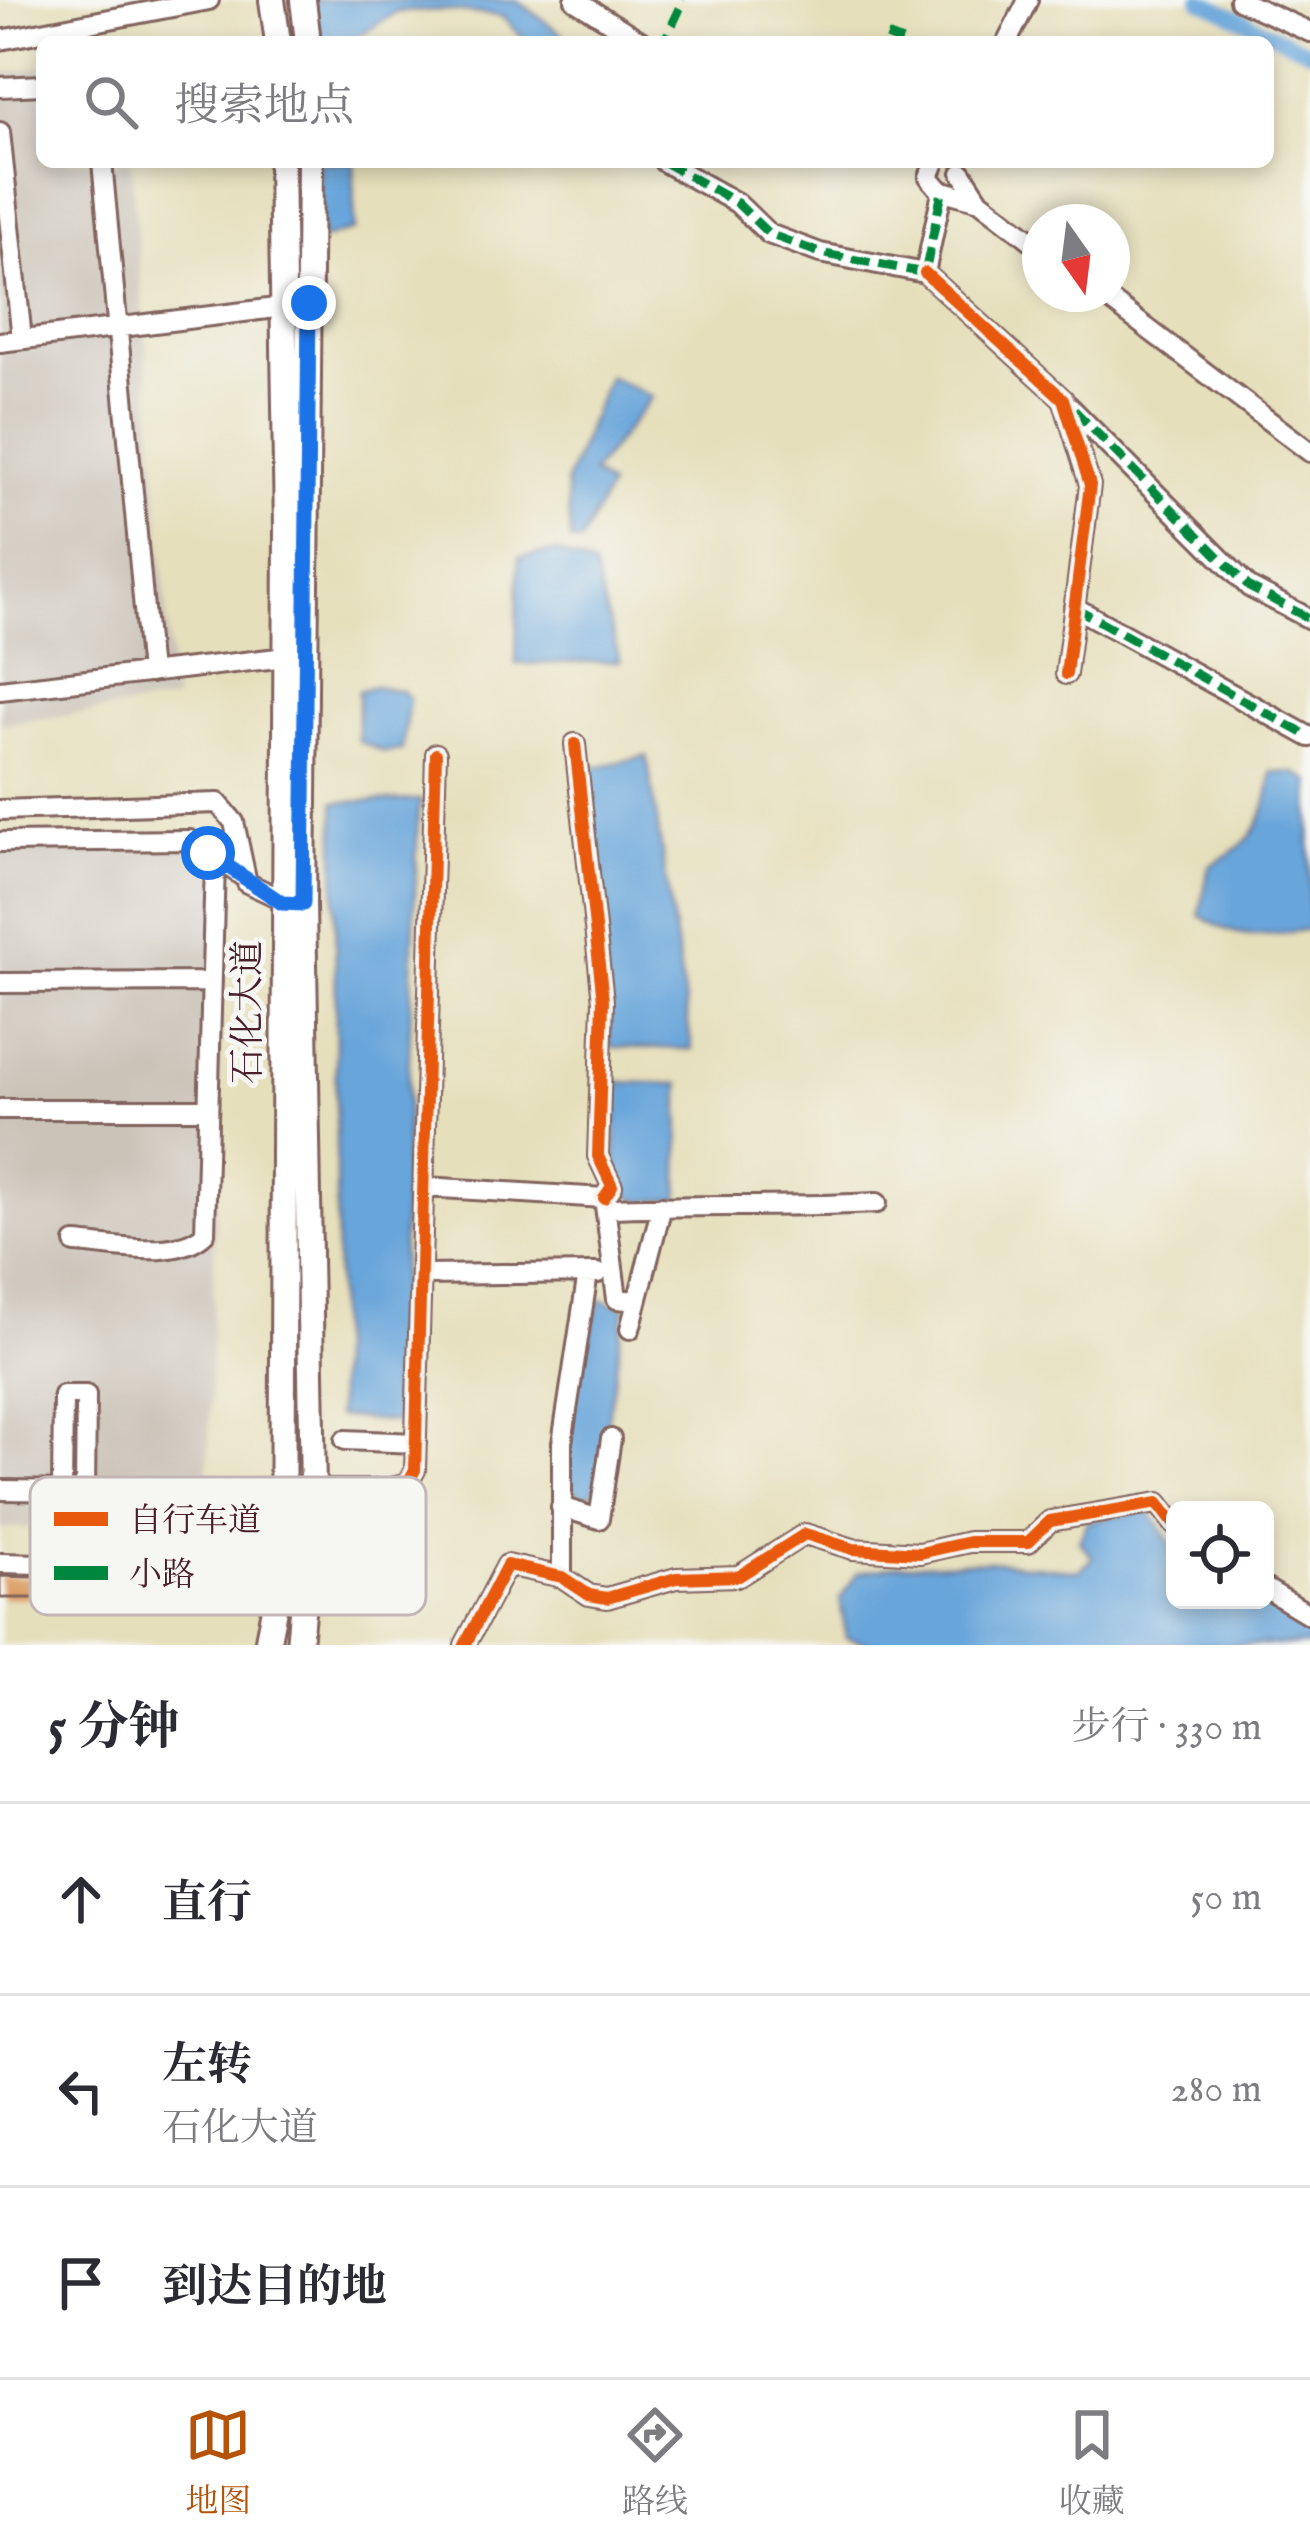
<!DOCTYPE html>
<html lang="zh">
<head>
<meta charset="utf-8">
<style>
  :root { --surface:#fff; --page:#f2f2f3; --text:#2b2b33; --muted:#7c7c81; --line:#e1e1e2; --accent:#b45309 }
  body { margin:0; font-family:"IM FELL English","Noto Serif SC",serif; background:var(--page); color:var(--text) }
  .controls { position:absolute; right:36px; bottom:36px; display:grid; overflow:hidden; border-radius:18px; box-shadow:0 6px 18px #0003 }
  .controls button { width:108px; height:108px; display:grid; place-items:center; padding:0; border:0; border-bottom:3px solid var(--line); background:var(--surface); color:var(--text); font:60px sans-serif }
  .compass { position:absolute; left:1022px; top:204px; width:108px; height:108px; border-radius:50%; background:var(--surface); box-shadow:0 6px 18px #0003; rotate:166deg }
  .stop { position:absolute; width:36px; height:36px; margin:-27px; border:9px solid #1a73e8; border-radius:50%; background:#fff }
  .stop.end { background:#1a73e8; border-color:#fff; box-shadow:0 3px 12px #0008 }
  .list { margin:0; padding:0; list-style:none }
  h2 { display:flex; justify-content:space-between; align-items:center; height:156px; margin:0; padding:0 48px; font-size:51px }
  h2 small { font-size:39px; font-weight:400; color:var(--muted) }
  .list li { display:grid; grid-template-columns:78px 1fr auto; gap:36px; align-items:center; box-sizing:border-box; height:192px; padding:0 48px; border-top:3px solid var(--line) }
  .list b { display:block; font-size:45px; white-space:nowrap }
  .list p { margin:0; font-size:39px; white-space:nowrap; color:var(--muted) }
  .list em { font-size:39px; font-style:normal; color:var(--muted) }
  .icon { flex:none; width:66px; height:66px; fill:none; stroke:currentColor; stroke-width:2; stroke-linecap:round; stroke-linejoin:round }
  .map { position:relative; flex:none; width:1310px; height:1645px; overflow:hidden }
  .search { position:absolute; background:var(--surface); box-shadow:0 6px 18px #0003; left:36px; right:36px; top:36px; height:132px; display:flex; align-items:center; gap:30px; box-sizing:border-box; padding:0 42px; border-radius:18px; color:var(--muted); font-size:45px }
  .sheet { height:732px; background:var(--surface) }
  nav { display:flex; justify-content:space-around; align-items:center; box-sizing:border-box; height:168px; border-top:3px solid var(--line); background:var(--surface); font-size:33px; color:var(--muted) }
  nav a { display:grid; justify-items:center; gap:6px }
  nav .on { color:var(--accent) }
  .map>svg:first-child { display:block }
  .industrial { fill:#cbc3b8 }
  .water { fill:#68a5da; stroke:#596282; stroke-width:3 }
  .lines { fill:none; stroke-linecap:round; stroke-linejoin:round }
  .canal { stroke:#68a5da; stroke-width:15 }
  .building { fill:#dc9d63 }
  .minor-casing { stroke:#81625d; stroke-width:24 }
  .major-casing { stroke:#81625d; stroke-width:30 }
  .minor { stroke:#fff; stroke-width:18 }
  .major { stroke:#fff; stroke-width:24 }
  .quiet { stroke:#00873e; stroke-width:9; stroke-dasharray:18 9; stroke-linecap:butt }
  .cycleway-casing { stroke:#f6f6f2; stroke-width:20 }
  .cycleway { stroke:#e8590c; stroke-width:12 }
  .route { stroke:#1a73e8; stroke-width:15 }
  .labels { text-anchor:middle; stroke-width:10; stroke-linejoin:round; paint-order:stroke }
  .street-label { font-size:36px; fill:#4a1f2b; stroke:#f6f6f2 }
  .key { fill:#f6f6f2; stroke:#c2b6b6; stroke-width:3 }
  .key-label { font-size:33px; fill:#4a1f2b }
</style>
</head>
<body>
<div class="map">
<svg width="1310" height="1645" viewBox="0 0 1310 1645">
  <rect width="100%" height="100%" fill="#f6f6f2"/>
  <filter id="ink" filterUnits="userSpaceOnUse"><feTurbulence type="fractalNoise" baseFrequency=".00833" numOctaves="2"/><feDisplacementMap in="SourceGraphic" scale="24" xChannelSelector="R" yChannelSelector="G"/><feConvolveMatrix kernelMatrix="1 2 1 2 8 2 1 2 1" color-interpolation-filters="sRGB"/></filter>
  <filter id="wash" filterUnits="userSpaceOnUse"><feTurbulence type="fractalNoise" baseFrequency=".004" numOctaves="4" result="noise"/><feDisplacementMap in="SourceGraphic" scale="48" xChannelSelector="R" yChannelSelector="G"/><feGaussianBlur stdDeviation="2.7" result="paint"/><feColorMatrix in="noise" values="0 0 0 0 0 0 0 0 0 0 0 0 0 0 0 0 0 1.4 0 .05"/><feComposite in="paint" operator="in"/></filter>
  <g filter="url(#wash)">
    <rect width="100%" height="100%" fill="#e6dfbb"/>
    <path class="industrial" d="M 42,66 L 42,162 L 131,162 L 174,701 L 0,724 L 0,74 Z
      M 227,834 L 207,1500 L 172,1529 L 0,1528 L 0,836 Z"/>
    <path class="water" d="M 314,0 L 517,0 L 572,42 L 527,42 L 501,16 L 444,10 L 397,12 L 348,42 L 315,42 Z
      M 318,162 L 354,162 L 354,230 L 320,240 Z
      M 608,376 L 652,397 L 592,473 L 609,487 L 581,542 L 571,541 L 566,483 Z
      M 556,552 L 593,567 L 620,661 L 516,664 L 519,557 Z
      M 374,686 L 402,691 L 409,699 L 402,750 L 384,752 L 358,741 L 358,691 Z
      M 647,756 L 692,1049 L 610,1047 L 587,769 Z
      M 1272,772 L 1295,773 L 1310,781 L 1310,929 C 1268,935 1237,943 1200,915 L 1209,866 C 1253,844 1267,822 1272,772 Z
      M 421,800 L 418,812 L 396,1422 L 337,1416 L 335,802 Z
      M 615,1082 L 680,1084 L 679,1199 L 638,1201 L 616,1187 Z
      M 600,1299 L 625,1308 L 598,1484 L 589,1497 L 562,1488 L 568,1415 Z
      M 1148,1510 L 1172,1545 L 1175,1600 L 1265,1599 L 1306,1618 L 1310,1645 L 875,1645 L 846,1637 L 840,1599 L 857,1573 L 898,1565 L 990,1561 L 1079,1571 L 1093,1558 L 1079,1541 L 1088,1521 Z"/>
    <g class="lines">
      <path class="canal" d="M 1200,0 L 1310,52"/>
    </g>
    <g id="blocks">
      <path class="building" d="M 0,1576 L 169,1581 L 168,1598 L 0,1598 Z"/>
    </g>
  </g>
  <g filter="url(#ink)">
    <use href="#blocks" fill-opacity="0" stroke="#81625d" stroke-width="3"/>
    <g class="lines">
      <g class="minor-casing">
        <path id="minor" d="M 575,0 L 642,42
          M 1239,0 L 1310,32
          M 0,40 L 209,0
          M 1007,42 L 1028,0
          M 0,87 L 42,85
          M 0,132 L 22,339
          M 102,162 L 150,673
          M 664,162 L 737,203 L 769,234 L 820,253 L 925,273 L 942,192
          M 935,162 L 929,177 L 942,192
          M 947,192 L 980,201 L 962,173
          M 980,201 L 1040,247
          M 925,273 L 1063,399 L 1090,485 L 1066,674
          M 1102,294 L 1310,452
          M 0,342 L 292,306
          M 1068,405 L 1249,587 L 1310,619
          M 1074,607 L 1310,737
          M 0,690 L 286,657
          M 575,744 L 603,1001 L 598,1156 L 612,1186 L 604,1198
          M 0,810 L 218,803 L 234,822 L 247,883 L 292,904
          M 0,842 L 190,840 L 245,878
          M 0,983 L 212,982
          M 0,1109 L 208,1109
          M 425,1187 L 604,1198 L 617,1299 L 637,1301
          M 609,1208 C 699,1204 787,1208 877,1203
          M 75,1243 C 112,1245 177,1261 205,1233 L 215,862
          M 422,1275 L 598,1273
          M 630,1329 L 662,1206
          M 345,1440 L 416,1443
          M 0,1490 L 85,1491 L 86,1565
          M 313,1490 L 384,1490 L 407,1484 L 415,1470 L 436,754
          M 62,1491 L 63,1395 L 86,1395 L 85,1491
          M 561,1507 L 599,1519 L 611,1439
          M 0,1563 L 293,1570
          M 562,1577 L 562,1443 L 588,1273
          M 1265,1588 L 1310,1615
          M 465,1645 L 507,1565 L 562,1577 L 589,1595 L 607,1598 L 676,1578 L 739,1576 L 805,1534 L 853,1549 L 920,1553 L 969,1542 L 1028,1542 L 1050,1521 L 1158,1503 L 1175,1525"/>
      </g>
      <g class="major-casing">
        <path id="major" d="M 272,0 L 278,42
          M 303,0 L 308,42
          M 267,1645 L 282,1568 L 287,529 L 281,162
          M 299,1645 L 313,1490 L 303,904 L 310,162"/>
      </g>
      <use href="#minor" class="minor"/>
      <use href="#major" class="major"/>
      <path class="quiet" d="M 887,36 L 902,42
        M 654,42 L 667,36 L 684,0
        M 664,162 L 737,203 L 769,234 L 820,253 L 925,273 L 942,192
        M 1074,410 L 1249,587 L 1310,619
        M 1074,607 L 1310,737"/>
      <g class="cycleway-casing">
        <path id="cycleway" d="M 925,273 L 1063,399 L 1090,485 L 1066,674
          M 575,744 L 603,1001 L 598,1156 L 612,1186 L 604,1198
          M 313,1490 L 384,1490 L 407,1484 L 415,1470 L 436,754
          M 465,1645 L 507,1565 L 562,1577 L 589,1595 L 607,1598 L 676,1578 L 739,1576 L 805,1534 L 853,1549 L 920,1553 L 969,1542 L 1028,1542 L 1050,1521 L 1158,1503 L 1175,1525"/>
      </g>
      <use href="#cycleway" class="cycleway"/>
    </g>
  </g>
  <g class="lines" filter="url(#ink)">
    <path class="route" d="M 208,853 L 282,903 L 303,904 L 309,303"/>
  </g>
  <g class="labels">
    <g class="street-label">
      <text transform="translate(246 1012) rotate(-90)" y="13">石化大道</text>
    </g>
  </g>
  <rect x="30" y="1477" width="396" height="138" rx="18" class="key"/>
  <rect x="54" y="1512" width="54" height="14" fill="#e8590c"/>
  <rect x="54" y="1566" width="54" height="14" fill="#00873e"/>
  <g class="key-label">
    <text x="129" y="1531">自行车道</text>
    <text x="129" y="1585">小路</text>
  </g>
</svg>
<div class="controls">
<button><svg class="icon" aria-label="locate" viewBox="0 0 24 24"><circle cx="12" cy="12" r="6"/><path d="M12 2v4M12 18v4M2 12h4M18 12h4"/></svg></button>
</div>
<svg class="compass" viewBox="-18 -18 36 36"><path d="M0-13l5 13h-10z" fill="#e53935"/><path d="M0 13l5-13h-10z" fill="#7c7c81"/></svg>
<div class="stop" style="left:208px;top:853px"></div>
<div class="stop end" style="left:309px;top:303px"></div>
<div class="search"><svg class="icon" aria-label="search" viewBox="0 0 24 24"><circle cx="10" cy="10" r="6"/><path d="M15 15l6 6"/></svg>搜索地点</div>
</div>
<section class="sheet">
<h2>5 分钟<small>步行 · 330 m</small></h2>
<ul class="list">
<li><svg class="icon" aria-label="ahead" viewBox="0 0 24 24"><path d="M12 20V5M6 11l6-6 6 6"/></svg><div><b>直行</b></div><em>50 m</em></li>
<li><svg class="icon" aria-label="left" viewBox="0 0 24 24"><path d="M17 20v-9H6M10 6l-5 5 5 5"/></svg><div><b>左转</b><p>石化大道</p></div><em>280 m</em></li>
<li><svg class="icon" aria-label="arrive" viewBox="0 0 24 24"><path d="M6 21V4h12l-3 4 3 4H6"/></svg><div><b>到达目的地</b></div></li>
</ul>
</section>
<nav>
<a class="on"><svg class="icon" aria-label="map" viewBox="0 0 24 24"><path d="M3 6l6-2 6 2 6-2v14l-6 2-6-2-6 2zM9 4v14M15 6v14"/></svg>地图</a>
<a><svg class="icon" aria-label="directions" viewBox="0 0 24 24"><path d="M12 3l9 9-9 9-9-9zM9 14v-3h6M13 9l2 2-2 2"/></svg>路线</a>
<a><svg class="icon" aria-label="saved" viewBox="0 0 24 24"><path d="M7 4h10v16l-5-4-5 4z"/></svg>收藏</a>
</nav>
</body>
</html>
